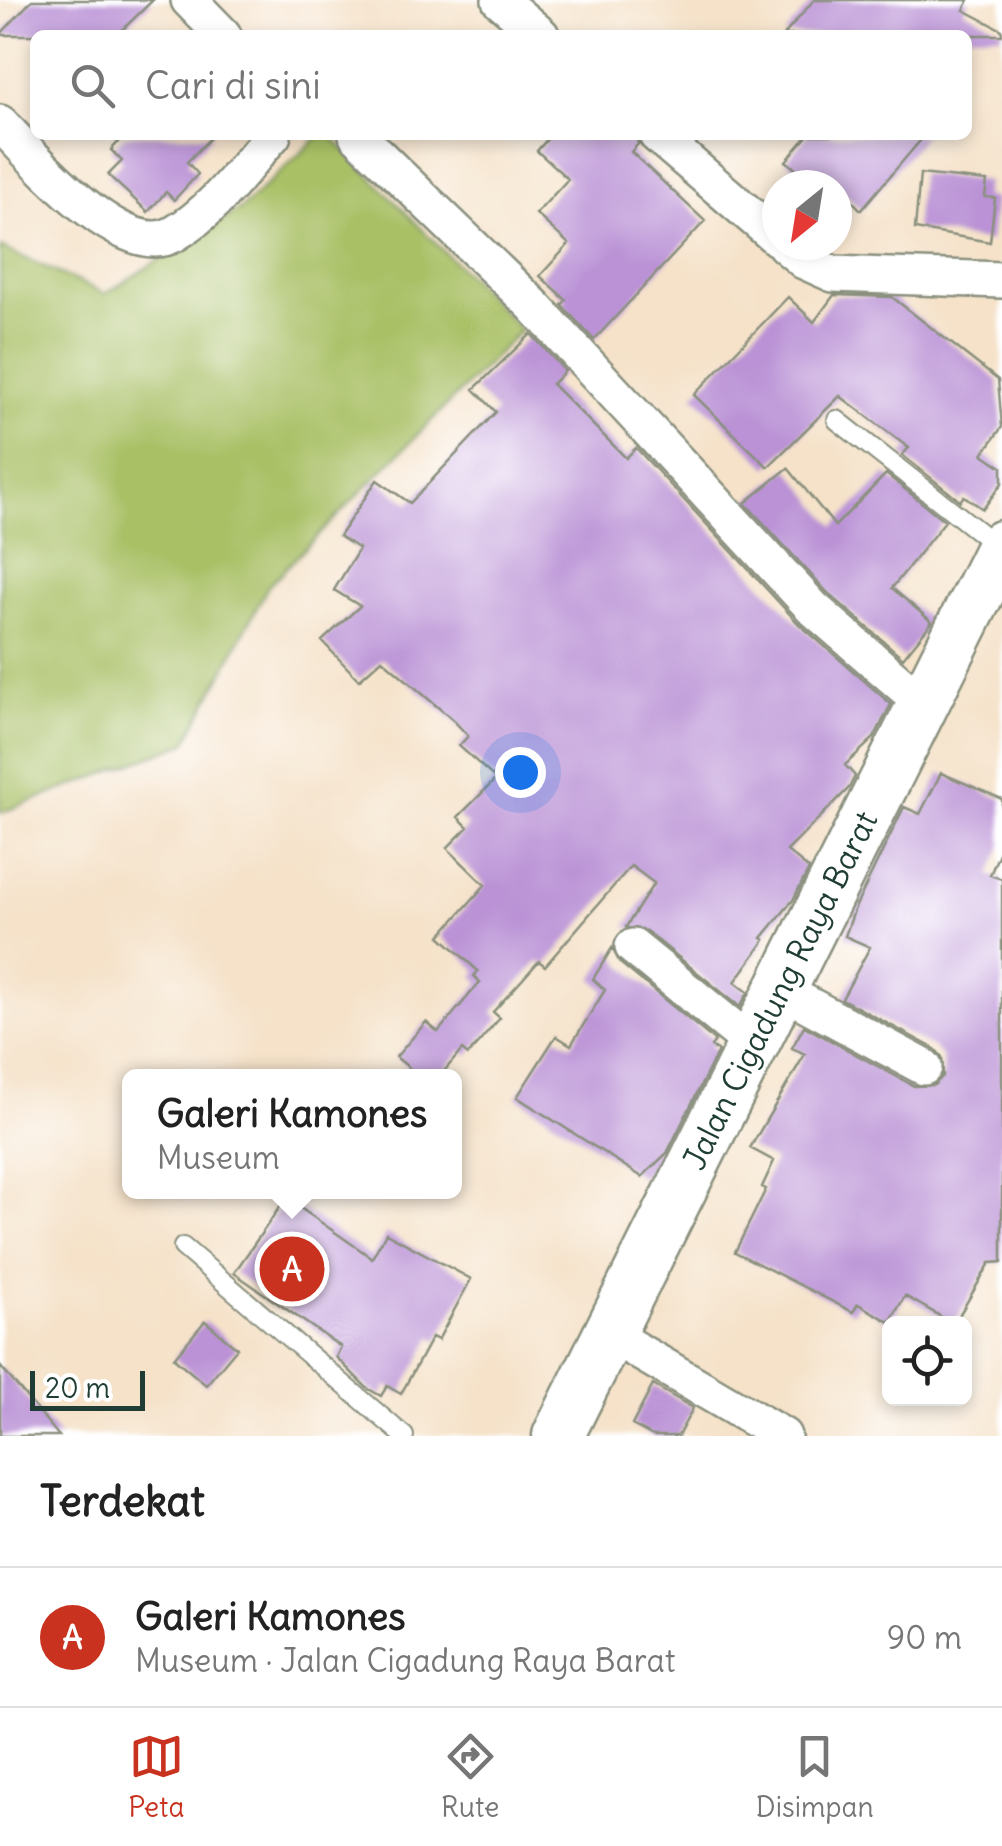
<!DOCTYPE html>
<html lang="id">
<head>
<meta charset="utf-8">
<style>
  :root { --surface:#fff; --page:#f6f6f6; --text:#222; --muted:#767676; --line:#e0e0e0; --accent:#c8321e }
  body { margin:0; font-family:Delius,sans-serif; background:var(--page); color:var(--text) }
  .controls { position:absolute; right:30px; bottom:30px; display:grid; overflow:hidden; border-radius:15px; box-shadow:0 5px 15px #0003 }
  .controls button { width:90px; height:90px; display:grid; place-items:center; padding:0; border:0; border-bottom:2px solid var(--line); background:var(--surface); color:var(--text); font:50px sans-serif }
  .compass { position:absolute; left:762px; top:170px; width:90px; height:90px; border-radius:50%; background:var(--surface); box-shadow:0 5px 15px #0003; rotate:210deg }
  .scale { position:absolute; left:30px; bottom:25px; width:115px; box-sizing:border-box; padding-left:10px; border:5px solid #1f3d34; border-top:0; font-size:28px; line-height:35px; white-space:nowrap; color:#1f3d34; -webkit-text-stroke:8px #fff; paint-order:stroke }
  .you { position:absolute; left:520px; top:772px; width:35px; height:35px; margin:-25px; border:8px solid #fff; border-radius:50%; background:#1a73e8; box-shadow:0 0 0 15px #1a73e833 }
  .badge { display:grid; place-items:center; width:65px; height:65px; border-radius:50%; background:var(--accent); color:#fff; font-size:32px; font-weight:700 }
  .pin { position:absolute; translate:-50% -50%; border:5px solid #fff; box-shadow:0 2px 10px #0006 }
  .popup { position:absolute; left:122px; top:1069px; width:340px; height:130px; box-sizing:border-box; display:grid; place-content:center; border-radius:15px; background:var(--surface); filter:drop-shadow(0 2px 8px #0005); font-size:32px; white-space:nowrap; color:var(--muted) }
  .popup b { font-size:38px; color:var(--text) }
  .popup::after { content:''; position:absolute; left:50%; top:100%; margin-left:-20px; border:20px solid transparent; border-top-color:var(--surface) }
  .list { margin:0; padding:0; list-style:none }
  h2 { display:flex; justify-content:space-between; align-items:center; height:130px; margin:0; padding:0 40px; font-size:42px }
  h2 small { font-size:32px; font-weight:400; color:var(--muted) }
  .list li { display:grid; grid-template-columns:65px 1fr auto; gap:30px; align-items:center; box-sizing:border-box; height:140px; padding:0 40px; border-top:2px solid var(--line) }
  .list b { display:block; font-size:38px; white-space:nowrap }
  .list p { margin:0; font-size:32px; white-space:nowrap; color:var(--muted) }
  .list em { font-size:32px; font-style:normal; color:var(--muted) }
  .icon { flex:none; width:55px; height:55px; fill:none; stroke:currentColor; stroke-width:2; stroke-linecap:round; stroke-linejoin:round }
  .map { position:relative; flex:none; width:1002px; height:1436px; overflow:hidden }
  .search { position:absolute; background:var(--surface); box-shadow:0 5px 15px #0003; left:30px; right:30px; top:30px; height:110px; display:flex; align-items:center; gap:25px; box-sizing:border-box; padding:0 35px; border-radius:15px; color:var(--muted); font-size:38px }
  .sheet { height:270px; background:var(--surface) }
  nav { display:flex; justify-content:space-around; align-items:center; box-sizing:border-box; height:140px; border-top:2px solid var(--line); background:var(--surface); font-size:28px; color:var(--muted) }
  nav a { display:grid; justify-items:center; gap:5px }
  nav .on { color:var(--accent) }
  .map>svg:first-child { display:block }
  .green { fill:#a9c065; stroke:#647e4c; stroke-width:2.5 }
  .building { fill:#ba92d5 }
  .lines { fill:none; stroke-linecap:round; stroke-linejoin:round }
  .lane-casing { stroke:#8a907e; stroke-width:22 }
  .street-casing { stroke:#8a907e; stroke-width:40 }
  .secondary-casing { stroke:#8a907e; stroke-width:55 }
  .lane { stroke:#fff; stroke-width:18 }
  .street { stroke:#fff; stroke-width:35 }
  .secondary { stroke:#fff; stroke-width:50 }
  .labels { text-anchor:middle; stroke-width:8; stroke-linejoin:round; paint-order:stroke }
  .street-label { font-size:32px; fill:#1f3d34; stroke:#fff }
</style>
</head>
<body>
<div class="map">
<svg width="1002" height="1436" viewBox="0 0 1002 1436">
  <rect width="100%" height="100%" fill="#fff"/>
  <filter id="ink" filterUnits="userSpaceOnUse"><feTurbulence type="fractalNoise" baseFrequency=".01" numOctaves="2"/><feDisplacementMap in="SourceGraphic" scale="20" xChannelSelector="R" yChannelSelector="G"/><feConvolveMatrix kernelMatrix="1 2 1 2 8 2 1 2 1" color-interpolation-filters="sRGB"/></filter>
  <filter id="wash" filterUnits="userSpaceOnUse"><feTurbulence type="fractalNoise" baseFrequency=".0048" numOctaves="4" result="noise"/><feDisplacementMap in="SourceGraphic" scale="40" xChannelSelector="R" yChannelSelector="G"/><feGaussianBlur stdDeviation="2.25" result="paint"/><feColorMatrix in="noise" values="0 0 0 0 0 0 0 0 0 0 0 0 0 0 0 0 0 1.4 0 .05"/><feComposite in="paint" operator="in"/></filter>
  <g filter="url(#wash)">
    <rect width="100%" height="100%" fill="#f5e2c9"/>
    <path class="green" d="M 320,135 L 330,135 L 521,330 L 268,586 L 186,743 L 0,813 L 0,247 L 105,294 L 243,207 Z"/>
    <g id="blocks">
      <path class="building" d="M 32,0 L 153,0 L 117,35 L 0,35 Z
        M 814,0 L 969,0 L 964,10 L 1002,30 L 1002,35 L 784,35 Z
        M 125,135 L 213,135 L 187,162 L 198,174 L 174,200 L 166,192 L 148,212 L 108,175 L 122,161 L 111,150 Z
        M 551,135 L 636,135 L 638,144 L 631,152 L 705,221 L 594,340 L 562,305 L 566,300 L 540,276 L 569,244 L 536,214 L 568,179 L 537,151 Z
        M 808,135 L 925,135 L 861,210 L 837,185 L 815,185 L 786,161 Z
        M 920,174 L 987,181 L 985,197 L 995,198 L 990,242 L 915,229 Z
        M 834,295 L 892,297 L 998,380 L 1002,427 L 983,454 L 1002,467 L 1002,483 L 983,509 L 964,496 L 960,501 L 902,455 L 909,448 L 840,396 L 768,467 L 694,395 L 788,297 L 814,322 Z
        M 531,334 L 565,371 L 552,384 L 626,458 L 636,448 L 798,623 L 891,704 L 874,738 L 845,765 L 855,776 L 849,788 L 787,851 L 809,869 L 793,900 L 762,938 L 765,940 L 735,982 L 748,992 L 740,1007 L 646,931 L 626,927 L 654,883 L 631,866 L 545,966 L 539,961 L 493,1012 L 500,1018 L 468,1055 L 462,1050 L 440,1076 L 419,1076 L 396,1057 L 426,1022 L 438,1032 L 480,982 L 474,976 L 478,971 L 440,936 L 485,885 L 447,848 L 468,827 L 458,817 L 496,779 L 459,746 L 468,736 L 454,721 L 382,659 L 359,680 L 322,641 L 360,606 L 334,590 L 359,549 L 339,536 L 354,514 L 377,480 L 410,503 L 496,412 L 474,389 Z
        M 788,468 L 835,526 L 886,474 L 945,521 L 892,588 L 932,622 L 903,658 L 828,593 L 745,503 Z
        M 941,773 L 1002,799 L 1002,846 L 990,875 L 1002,879 L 1002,1262 L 990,1263 L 954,1324 L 905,1296 L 890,1322 L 858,1304 L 853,1312 L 735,1252 L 766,1189 L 762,1187 L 774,1161 L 750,1148 L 805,1054 L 792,1048 L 804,1026 L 914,1086 L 934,1085 L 943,1076 L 942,1057 L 935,1049 L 842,999 L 870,947 L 845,936 L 855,908 L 904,807 L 920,814 Z
        M 612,948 L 620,963 L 715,1041 L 711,1047 L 718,1051 L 667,1153 L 642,1177 L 517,1097 L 556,1036 L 571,1045 L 605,990 L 593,979 Z
        M 286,1198 L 372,1258 L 386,1233 L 471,1279 L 438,1340 L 432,1337 L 401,1394 L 387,1386 L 381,1396 L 367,1388 L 336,1357 L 341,1347 L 234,1273 Z
        M 205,1321 L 237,1348 L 206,1385 L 174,1358 Z
        M 0,1366 L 59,1436 L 0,1436 Z
        M 653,1385 L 693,1408 L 678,1436 L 653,1436 L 632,1425 Z"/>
    </g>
  </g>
  <g filter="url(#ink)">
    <use href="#blocks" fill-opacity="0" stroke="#8a907e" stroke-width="2.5"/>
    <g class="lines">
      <g class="lane-casing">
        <path id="lane" d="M 837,420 L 997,546
          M 183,1247 L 404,1436"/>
      </g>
      <g class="street-casing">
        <path id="street" d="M 189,0 L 223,35
          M 500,0 L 541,35
          M 0,123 C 32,156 123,263 174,234 C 214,211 243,169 273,135
          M 357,135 L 534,306 L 813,608 L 925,705
          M 657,135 L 777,238
          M 785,245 L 804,261 L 833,274 L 1002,280
          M 633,947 L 751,1043
          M 779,989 L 924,1067
          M 609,1334 L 783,1436"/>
      </g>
      <g class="secondary-casing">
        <g id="secondary">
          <path id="s1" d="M 558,1436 L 1002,546"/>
        </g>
      </g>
      <use href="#lane" class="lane"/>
      <use href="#street" class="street"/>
      <use href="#secondary" class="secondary"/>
    </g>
  </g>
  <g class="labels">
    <g class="street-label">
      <text dy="11" stroke="none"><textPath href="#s1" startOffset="498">Jalan Cigadung Raya Barat</textPath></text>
    </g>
  </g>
</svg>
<div class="controls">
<button><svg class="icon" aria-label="locate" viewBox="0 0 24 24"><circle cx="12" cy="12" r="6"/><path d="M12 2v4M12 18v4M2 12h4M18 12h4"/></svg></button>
</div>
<svg class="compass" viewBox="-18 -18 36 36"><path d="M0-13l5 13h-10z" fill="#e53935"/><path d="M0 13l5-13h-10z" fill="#767676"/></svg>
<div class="scale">20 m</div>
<div class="you"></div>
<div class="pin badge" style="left:292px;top:1269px">A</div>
<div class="popup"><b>Galeri Kamones</b>Museum</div>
<div class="search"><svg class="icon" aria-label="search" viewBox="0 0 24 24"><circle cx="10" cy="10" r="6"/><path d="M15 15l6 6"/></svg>Cari di sini</div>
</div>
<section class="sheet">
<h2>Terdekat<small></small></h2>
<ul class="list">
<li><span class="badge">A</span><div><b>Galeri Kamones</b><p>Museum · Jalan Cigadung Raya Barat</p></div><em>90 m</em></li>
</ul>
</section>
<nav>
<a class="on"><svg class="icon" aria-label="map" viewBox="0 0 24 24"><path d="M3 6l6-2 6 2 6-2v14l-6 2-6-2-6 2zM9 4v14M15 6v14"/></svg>Peta</a>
<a><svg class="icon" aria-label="directions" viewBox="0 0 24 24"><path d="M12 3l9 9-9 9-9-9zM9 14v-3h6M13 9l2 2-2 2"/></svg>Rute</a>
<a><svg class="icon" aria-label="saved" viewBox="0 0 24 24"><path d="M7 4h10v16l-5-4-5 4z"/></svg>Disimpan</a>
</nav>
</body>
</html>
